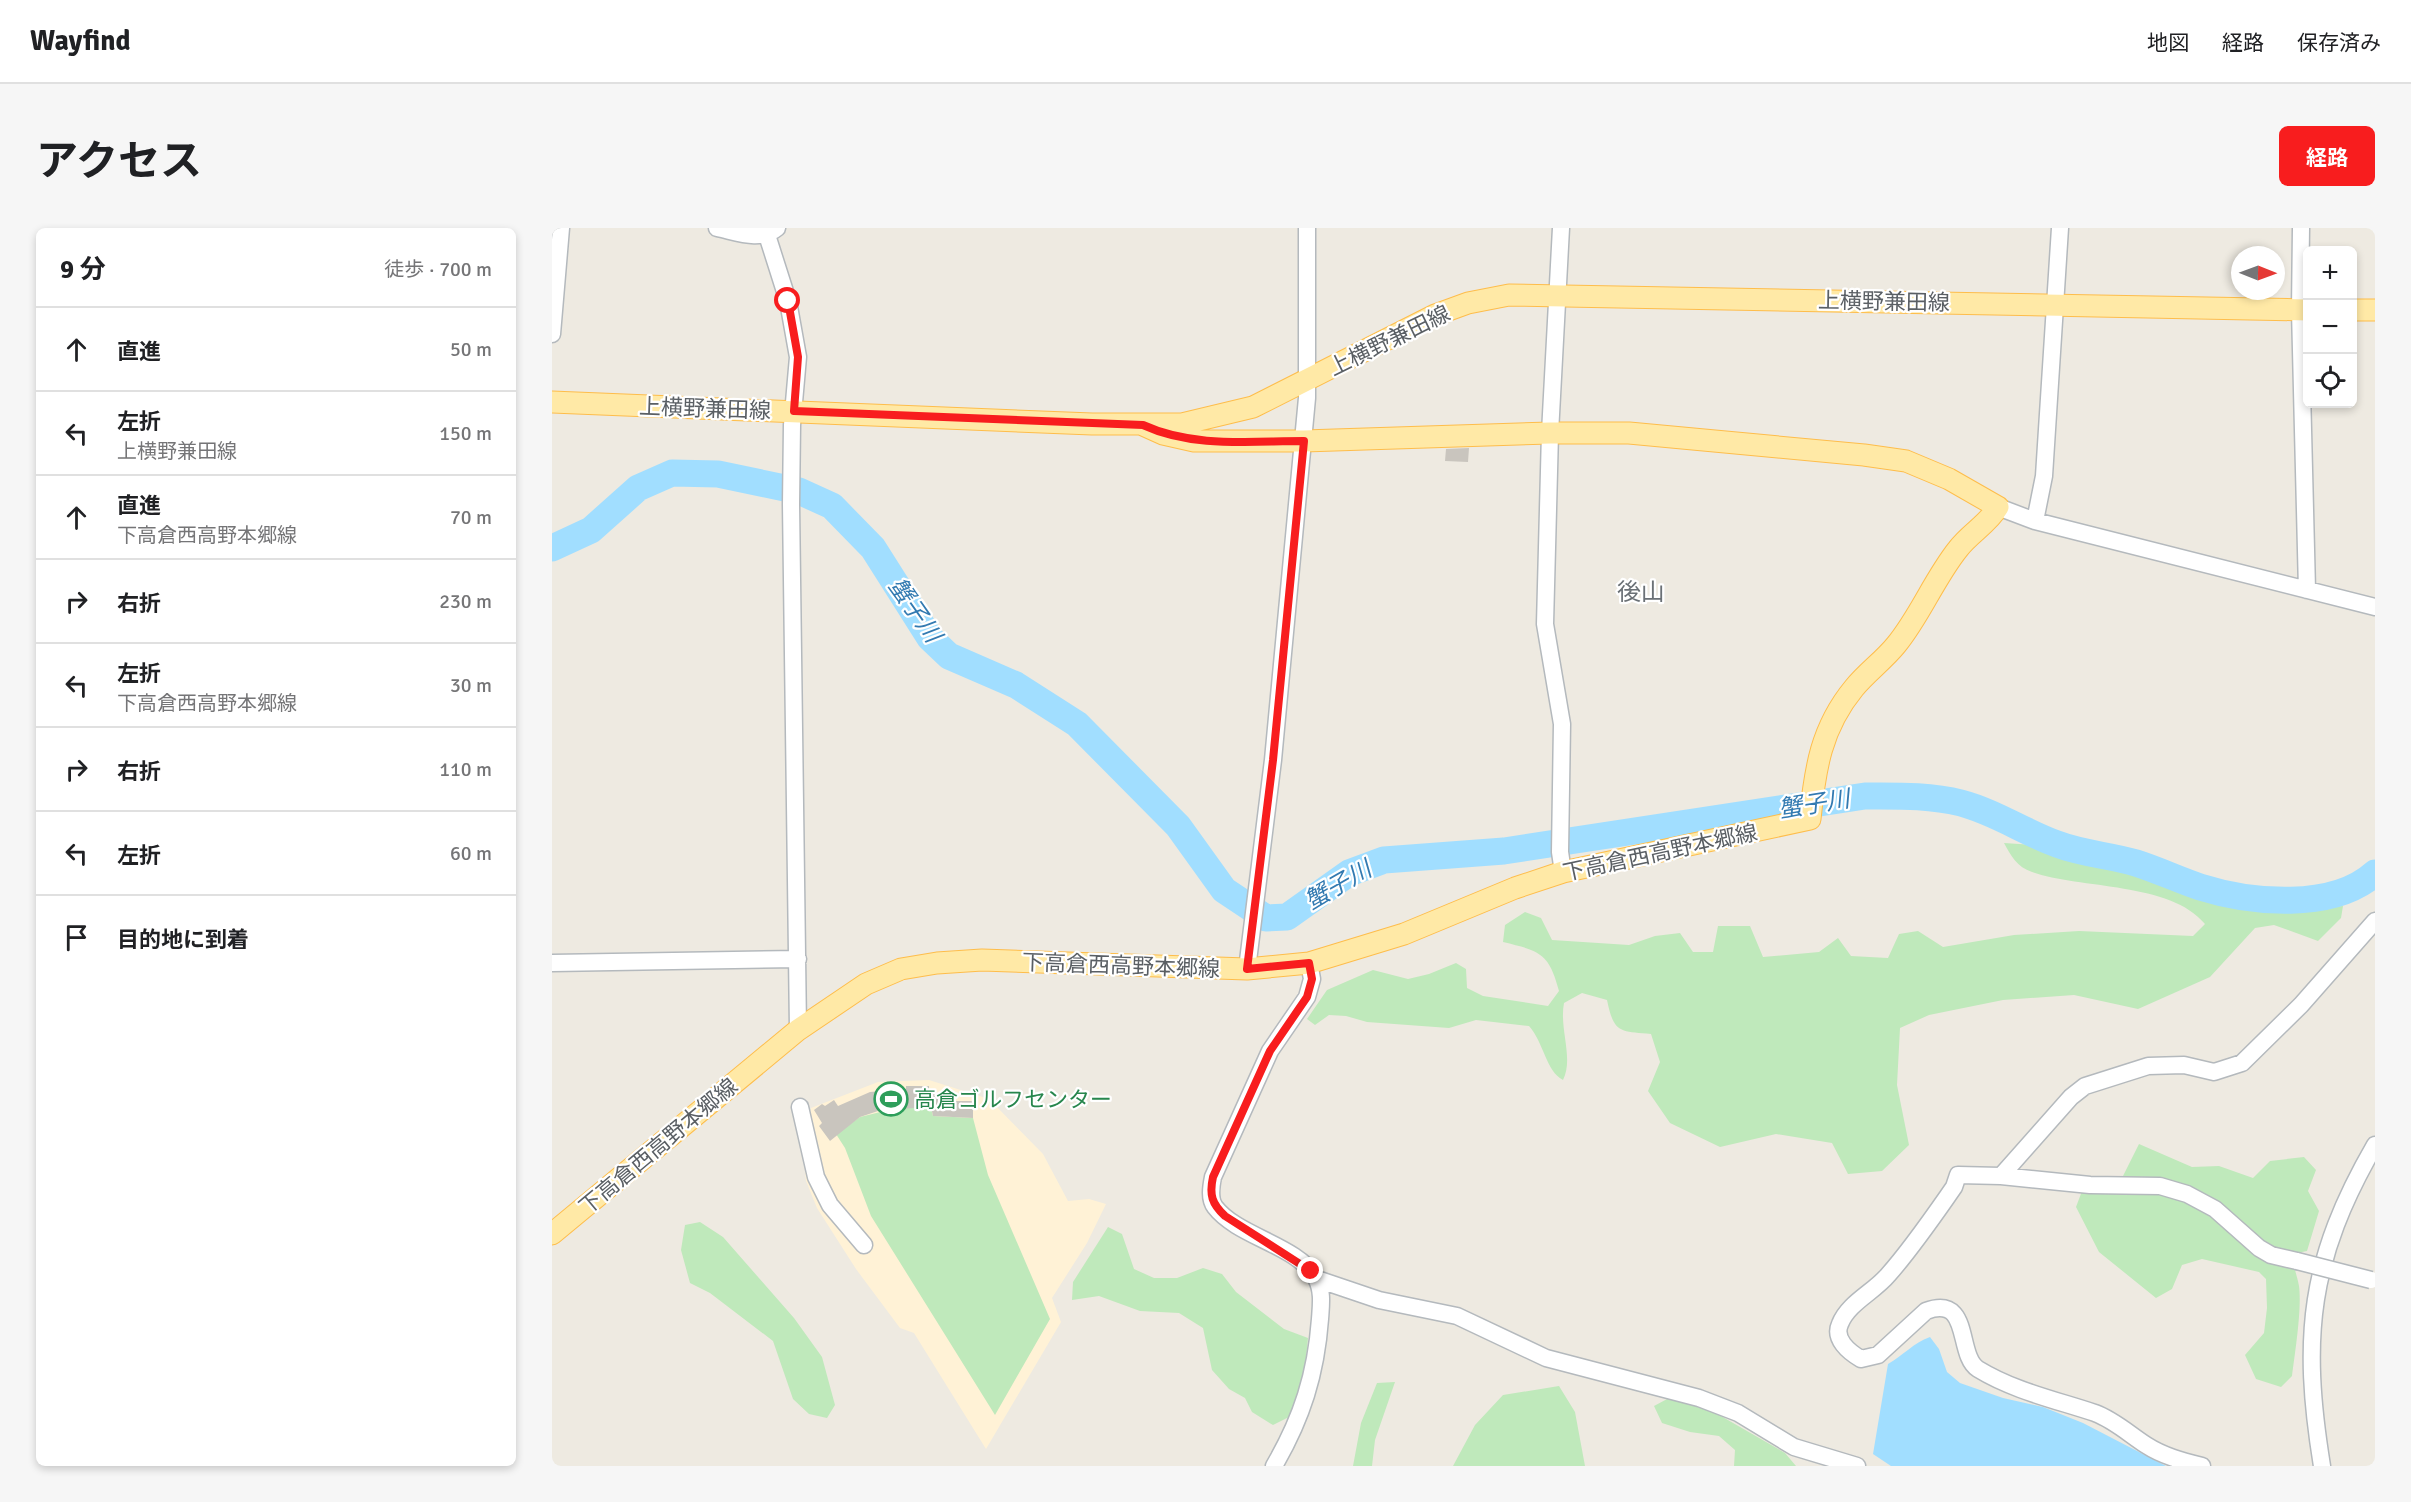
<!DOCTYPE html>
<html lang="ja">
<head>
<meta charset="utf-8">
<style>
  :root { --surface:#fff; --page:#f6f6f6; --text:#202124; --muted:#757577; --line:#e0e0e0; --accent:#f81d1e }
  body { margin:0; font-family:Signika,"Noto Sans JP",sans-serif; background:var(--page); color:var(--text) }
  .controls { position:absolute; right:18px; top:18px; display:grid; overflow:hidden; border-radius:9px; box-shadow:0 3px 9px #0003 }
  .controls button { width:54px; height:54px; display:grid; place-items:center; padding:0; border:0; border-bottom:2px solid var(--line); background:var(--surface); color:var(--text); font:30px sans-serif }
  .compass { position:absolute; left:1679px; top:18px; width:54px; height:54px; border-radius:50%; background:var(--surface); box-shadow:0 3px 9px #0003; rotate:91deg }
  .stop { position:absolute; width:18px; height:18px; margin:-14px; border:4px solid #f81d1e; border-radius:50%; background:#fff }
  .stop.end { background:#f81d1e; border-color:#fff; box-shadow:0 2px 6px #0008 }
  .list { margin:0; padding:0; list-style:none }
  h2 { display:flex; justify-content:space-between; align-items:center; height:78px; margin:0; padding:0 24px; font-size:26px }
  h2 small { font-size:20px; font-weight:400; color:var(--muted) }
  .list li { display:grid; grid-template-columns:39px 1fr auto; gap:18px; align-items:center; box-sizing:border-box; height:84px; padding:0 24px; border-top:2px solid var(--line) }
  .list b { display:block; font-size:22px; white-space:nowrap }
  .list p { margin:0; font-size:20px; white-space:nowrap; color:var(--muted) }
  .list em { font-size:20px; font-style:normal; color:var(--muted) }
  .icon { flex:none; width:33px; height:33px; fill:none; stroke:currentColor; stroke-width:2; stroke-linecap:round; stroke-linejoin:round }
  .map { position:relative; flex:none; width:1823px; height:1238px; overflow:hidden; border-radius:9px }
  header { display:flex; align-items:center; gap:36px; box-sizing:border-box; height:84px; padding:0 30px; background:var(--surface); border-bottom:2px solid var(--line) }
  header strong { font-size:28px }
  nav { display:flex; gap:33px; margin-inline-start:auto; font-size:21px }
  .intro { display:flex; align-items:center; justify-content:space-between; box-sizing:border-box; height:144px; padding:0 36px }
  h1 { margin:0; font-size:42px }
  .button { padding:15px 27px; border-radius:9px; background:var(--accent); color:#fff; font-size:21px; font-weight:700 }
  main { display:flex; gap:36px; padding:0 36px }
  aside { flex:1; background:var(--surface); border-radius:9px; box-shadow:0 3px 9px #0003 }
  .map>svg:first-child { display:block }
  .commercial { fill:#fff2d6 }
  .green { fill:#bfe9bb }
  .water { fill:#a1deff }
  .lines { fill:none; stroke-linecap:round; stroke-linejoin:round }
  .river { stroke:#a1deff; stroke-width:27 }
  .building { fill:#c9c5be }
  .minor-casing { stroke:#b4b9bd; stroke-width:19 }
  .major-casing { stroke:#febd4b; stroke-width:23 }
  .minor { stroke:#fff; stroke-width:16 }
  .major { stroke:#ffe9a6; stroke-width:21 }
  .minor-bridge-casing { stroke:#b4b9bd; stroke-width:19; stroke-linecap:butt }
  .minor-bridge { stroke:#fff; stroke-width:16 }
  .route { stroke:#f81d1e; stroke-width:8 }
  .labels { text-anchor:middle; stroke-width:4.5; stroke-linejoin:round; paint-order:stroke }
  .street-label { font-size:22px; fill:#5a5f64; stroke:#fff }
  .leisure-label { font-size:22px; fill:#27864d; stroke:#fff; text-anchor:start }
  .neighbourhood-label { font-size:24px; fill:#6b7176; stroke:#fff }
  .water-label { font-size:24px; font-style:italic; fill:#327ab1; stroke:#fff }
</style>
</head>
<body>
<header>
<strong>Wayfind</strong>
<nav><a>地図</a><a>経路</a><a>保存済み</a></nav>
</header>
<div class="intro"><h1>アクセス</h1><a class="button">経路</a></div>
<main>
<aside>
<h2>9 分<small>徒歩 · 700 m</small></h2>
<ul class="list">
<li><svg class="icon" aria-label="ahead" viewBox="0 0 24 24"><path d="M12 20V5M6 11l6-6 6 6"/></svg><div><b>直進</b></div><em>50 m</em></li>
<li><svg class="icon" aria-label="left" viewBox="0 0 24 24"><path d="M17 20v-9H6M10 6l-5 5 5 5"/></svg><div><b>左折</b><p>上横野兼田線</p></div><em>150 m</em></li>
<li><svg class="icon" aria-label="ahead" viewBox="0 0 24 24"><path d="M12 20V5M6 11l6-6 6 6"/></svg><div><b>直進</b><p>下高倉西高野本郷線</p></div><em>70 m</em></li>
<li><svg class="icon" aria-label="right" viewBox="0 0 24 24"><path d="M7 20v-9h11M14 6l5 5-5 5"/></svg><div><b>右折</b></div><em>230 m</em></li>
<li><svg class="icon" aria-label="left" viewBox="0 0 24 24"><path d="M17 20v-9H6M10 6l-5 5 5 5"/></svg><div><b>左折</b><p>下高倉西高野本郷線</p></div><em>30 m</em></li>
<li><svg class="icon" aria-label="right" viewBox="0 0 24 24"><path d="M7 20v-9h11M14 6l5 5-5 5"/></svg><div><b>右折</b></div><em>110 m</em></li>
<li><svg class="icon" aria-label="left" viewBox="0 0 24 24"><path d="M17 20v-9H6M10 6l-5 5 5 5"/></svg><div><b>左折</b></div><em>60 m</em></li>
<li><svg class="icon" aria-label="arrive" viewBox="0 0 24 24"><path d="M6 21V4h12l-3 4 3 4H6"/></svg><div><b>目的地に到着</b></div></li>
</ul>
</aside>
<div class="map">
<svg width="1823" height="1238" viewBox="0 0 1823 1238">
  <rect width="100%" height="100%" fill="#eeeae1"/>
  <path class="commercial" d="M 377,852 L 437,871 L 491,926 L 516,973 L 537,971 L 554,976 L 535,1015 L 500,1070 L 509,1094 L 434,1221 L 362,1105 L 348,1100 L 304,1041 L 265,980 L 254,953 L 251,921 L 259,880 L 326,854 Z"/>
  <path class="green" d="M 1452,615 L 1484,617 L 1552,636 L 1666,677 L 1726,681 L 1791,678 L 1789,690 L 1766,713 L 1722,697 L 1703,700 L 1658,749 L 1586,781 L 1522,767 L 1451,772 L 1377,787 L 1348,800 L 1345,857 L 1357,917 L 1330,943 L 1296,946 L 1280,915 L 1224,906 L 1168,919 L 1118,895 L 1096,863 L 1108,834 L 1099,806 C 1068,803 1062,806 1055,772 L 1030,765 L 1012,775 C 1007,801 1022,830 1011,852 C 994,843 992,815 977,798 L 924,792 L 897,800 L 815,794 L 794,788 L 777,787 L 763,797 L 755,791 L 775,762 L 821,742 L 856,751 L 877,746 L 904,735 L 914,741 L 915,760 L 931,768 L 996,778 L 1007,763 C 997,725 988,723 951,714 L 953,697 L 973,684 L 989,690 L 1000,712 L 1077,717 L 1103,708 L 1128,705 L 1141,724 L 1161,724 L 1166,698 L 1198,698 L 1211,729 L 1267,724 L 1286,710 L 1299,728 L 1336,730 L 1347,706 L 1366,703 L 1391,719 L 1462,707 L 1527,703 L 1641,708 L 1653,696 C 1619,654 1528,661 1480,644 C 1465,639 1459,628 1452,615 Z
    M 353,878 L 379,879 L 381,888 L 421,890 L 436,947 L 498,1091 L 443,1187 L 319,988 L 293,920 L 284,906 L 308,889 Z
    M 1587,916 L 1640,939 L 1667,938 L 1701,950 L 1718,933 L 1752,929 L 1764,942 L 1756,963 L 1767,983 L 1755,1023 L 1740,1026 C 1741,1038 1745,1047 1747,1058 C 1750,1081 1743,1124 1740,1148 L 1729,1159 L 1704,1151 L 1693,1127 L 1712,1105 L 1715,1080 L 1714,1051 L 1707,1044 L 1650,1031 L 1630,1037 L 1620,1061 L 1604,1070 L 1547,1024 L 1524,979 L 1530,963 L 1570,950 Z
    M 148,994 L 171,1009 L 242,1090 L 270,1129 L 283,1177 L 275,1190 L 257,1186 L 241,1171 L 221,1113 L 158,1065 L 138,1055 L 129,1022 L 133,997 Z
    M 556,999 L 570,1006 L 582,1041 L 602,1050 L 625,1050 L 651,1040 L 670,1046 L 684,1064 L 732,1101 L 756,1110 L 752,1152 L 737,1189 L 721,1197 L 700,1184 L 693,1170 L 677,1161 L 660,1142 L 651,1100 L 627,1085 L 588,1083 L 547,1068 L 520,1072 L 521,1054 Z
    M 843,1154 L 823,1212 L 820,1238 L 801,1238 L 809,1195 L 825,1155 Z
    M 1007,1158 L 1023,1184 L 1033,1238 L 901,1238 L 923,1197 L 951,1167 Z
    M 1117,1170 L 1162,1184 L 1233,1225 L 1244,1238 L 1182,1238 L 1183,1222 L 1167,1208 L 1138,1204 L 1110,1195 L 1102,1178 Z"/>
  <path class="water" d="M 1378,1109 L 1387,1121 L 1395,1144 L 1408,1155 L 1451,1170 L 1491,1179 L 1531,1195 L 1614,1238 L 1339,1238 L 1321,1226 L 1336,1136 C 1352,1127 1361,1115 1378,1109 Z"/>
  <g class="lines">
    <path class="river" d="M 0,320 L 39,302 L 86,260 L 120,245 L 166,246 L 247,263 L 280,278 L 321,320 L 378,410 L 397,428 L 464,457 L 525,496 L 626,598 L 672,662 L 714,690 L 735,689 L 797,645 L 832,632 L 952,623 L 1313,568 C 1345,568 1377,567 1409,575 C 1443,584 1472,604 1505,616 C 1531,626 1558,627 1584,635 C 1606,642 1627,652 1648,659 C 1699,675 1781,683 1823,645"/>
  </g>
  <path class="building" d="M 917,220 L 916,234 L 893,233 L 894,221 Z
    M 354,858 L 377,858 L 377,863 L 393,873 L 421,873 L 421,890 L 381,888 L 379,879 L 329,882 L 308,889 L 278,913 L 267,898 L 270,895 L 262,882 L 270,876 L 273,878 L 282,872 L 286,878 L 318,864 L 354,861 Z"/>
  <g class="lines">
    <g class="minor-casing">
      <path id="minor" d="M 165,0 C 185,4 208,14 225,0
        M 1009,0 L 998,205 L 993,396 L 1010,496 L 1008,624 L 1011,644
        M 1749,0 L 1748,82 L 1755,362
        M 215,7 L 236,73 L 246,129 L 240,197 L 239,276 L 246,802
        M 0,106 L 9,0
        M 1446,279 L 1483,293 L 1823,379
        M 1483,293 L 1492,248 L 1508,0
        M 0,735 L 246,731
        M 695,741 L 721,532 L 755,170 L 755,0
        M 248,879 L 264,949 L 278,977 L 312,1017
        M 1449,948 L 1519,869 L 1533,858 L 1596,838 L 1632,837 L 1662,844 L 1690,835 L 1749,777 L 1823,693
        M 765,1051 L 827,1072 L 905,1088 L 994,1130 L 1147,1170 L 1186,1185 L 1242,1219 L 1305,1238
        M 722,1238 C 750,1190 764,1146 768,1091 C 769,1077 771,1063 764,1050 C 745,1017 686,1009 663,979 C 657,971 659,959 661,949 L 718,823 L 755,769 L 760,751 L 757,735
        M 1650,1238 C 1630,1233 1611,1228 1594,1217 C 1577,1206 1562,1192 1543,1185 C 1504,1172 1462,1163 1426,1141 C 1404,1127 1420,1066 1374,1083 L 1326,1127 L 1309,1131 C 1297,1124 1281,1111 1288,1096 C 1296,1075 1322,1064 1336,1047 C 1360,1020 1381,989 1402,959 L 1406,947 L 1449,948 L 1538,957 L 1608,958 L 1635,966 L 1663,981 L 1707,1020 L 1719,1027 L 1745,1033
        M 1770,1238 C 1749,1109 1757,1031 1823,917"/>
    </g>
    <g class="major-casing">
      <path id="major" d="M 1800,82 L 1823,82
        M 0,174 L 540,196 L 630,196 L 701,179 L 883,87 L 916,75 L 957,67 L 1756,82
        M 0,1006 L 246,802 L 314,756 L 349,741 L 385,735 L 430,732 L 695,741 L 757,735 L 852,706 L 963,660 L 1011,644 L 1258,591 C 1263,541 1269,500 1302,460 C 1315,444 1331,433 1344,417 C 1368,388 1382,351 1406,321 C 1418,305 1436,296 1446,279 L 1397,251 L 1354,233 L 1312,227 L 1077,205 L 998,205 L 752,213 L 642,213 L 611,206 L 591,197"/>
    </g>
    <use href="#minor" class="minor"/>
    <use href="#major" class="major"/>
    <g class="minor-bridge-casing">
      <path id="minor-bridge" d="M 1745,1033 L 1819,1052"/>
    </g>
    <use href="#minor-bridge" class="minor-bridge"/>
  </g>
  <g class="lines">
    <path class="route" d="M 236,73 L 246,129 L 242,183 L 591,197 C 641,220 698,213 752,213 L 721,532 L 695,741 L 757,735 L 760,751 L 755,769 L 718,823 L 661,949 C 657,967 660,976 673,988 L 759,1043"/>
  </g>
  <defs>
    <g id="stadium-ring" transform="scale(1.725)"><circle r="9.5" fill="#fff" stroke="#2e9e5b" stroke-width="1.5"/><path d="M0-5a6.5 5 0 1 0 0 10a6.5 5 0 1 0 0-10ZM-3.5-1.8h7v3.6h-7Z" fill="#2e9e5b"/></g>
  </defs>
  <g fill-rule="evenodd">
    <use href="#stadium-ring" x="339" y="871"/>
  </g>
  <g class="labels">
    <g class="street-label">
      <text transform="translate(1332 73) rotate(1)" y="8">上横野兼田線</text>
      <text transform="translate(837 112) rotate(-26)" y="8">上横野兼田線</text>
      <text transform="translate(153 180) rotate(2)" y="8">上横野兼田線</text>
      <text transform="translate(1108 624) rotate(-12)" y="8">下高倉西高野本郷線</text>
      <text transform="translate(569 737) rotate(2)" y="8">下高倉西高野本郷線</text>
      <text transform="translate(106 918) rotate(-40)" y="8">下高倉西高野本郷線</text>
    </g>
    <g class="leisure-label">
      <text x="362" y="879">高倉ゴルフセンター</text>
    </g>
    <g class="neighbourhood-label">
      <text x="1089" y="372">後山</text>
    </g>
    <g class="water-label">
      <text transform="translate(363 382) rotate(55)" y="8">蟹子川</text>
      <text transform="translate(1262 576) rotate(-9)" y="8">蟹子川</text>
      <text transform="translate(786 657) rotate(-30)" y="8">蟹子川</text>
    </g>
  </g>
</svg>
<div class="controls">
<button>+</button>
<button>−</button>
<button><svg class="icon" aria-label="locate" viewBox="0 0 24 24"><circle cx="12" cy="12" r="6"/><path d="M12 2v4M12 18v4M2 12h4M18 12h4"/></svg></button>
</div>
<svg class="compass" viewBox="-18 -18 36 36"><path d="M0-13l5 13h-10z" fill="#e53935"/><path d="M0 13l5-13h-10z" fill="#757577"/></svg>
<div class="stop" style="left:236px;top:73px"></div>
<div class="stop end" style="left:759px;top:1043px"></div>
</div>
</main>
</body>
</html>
